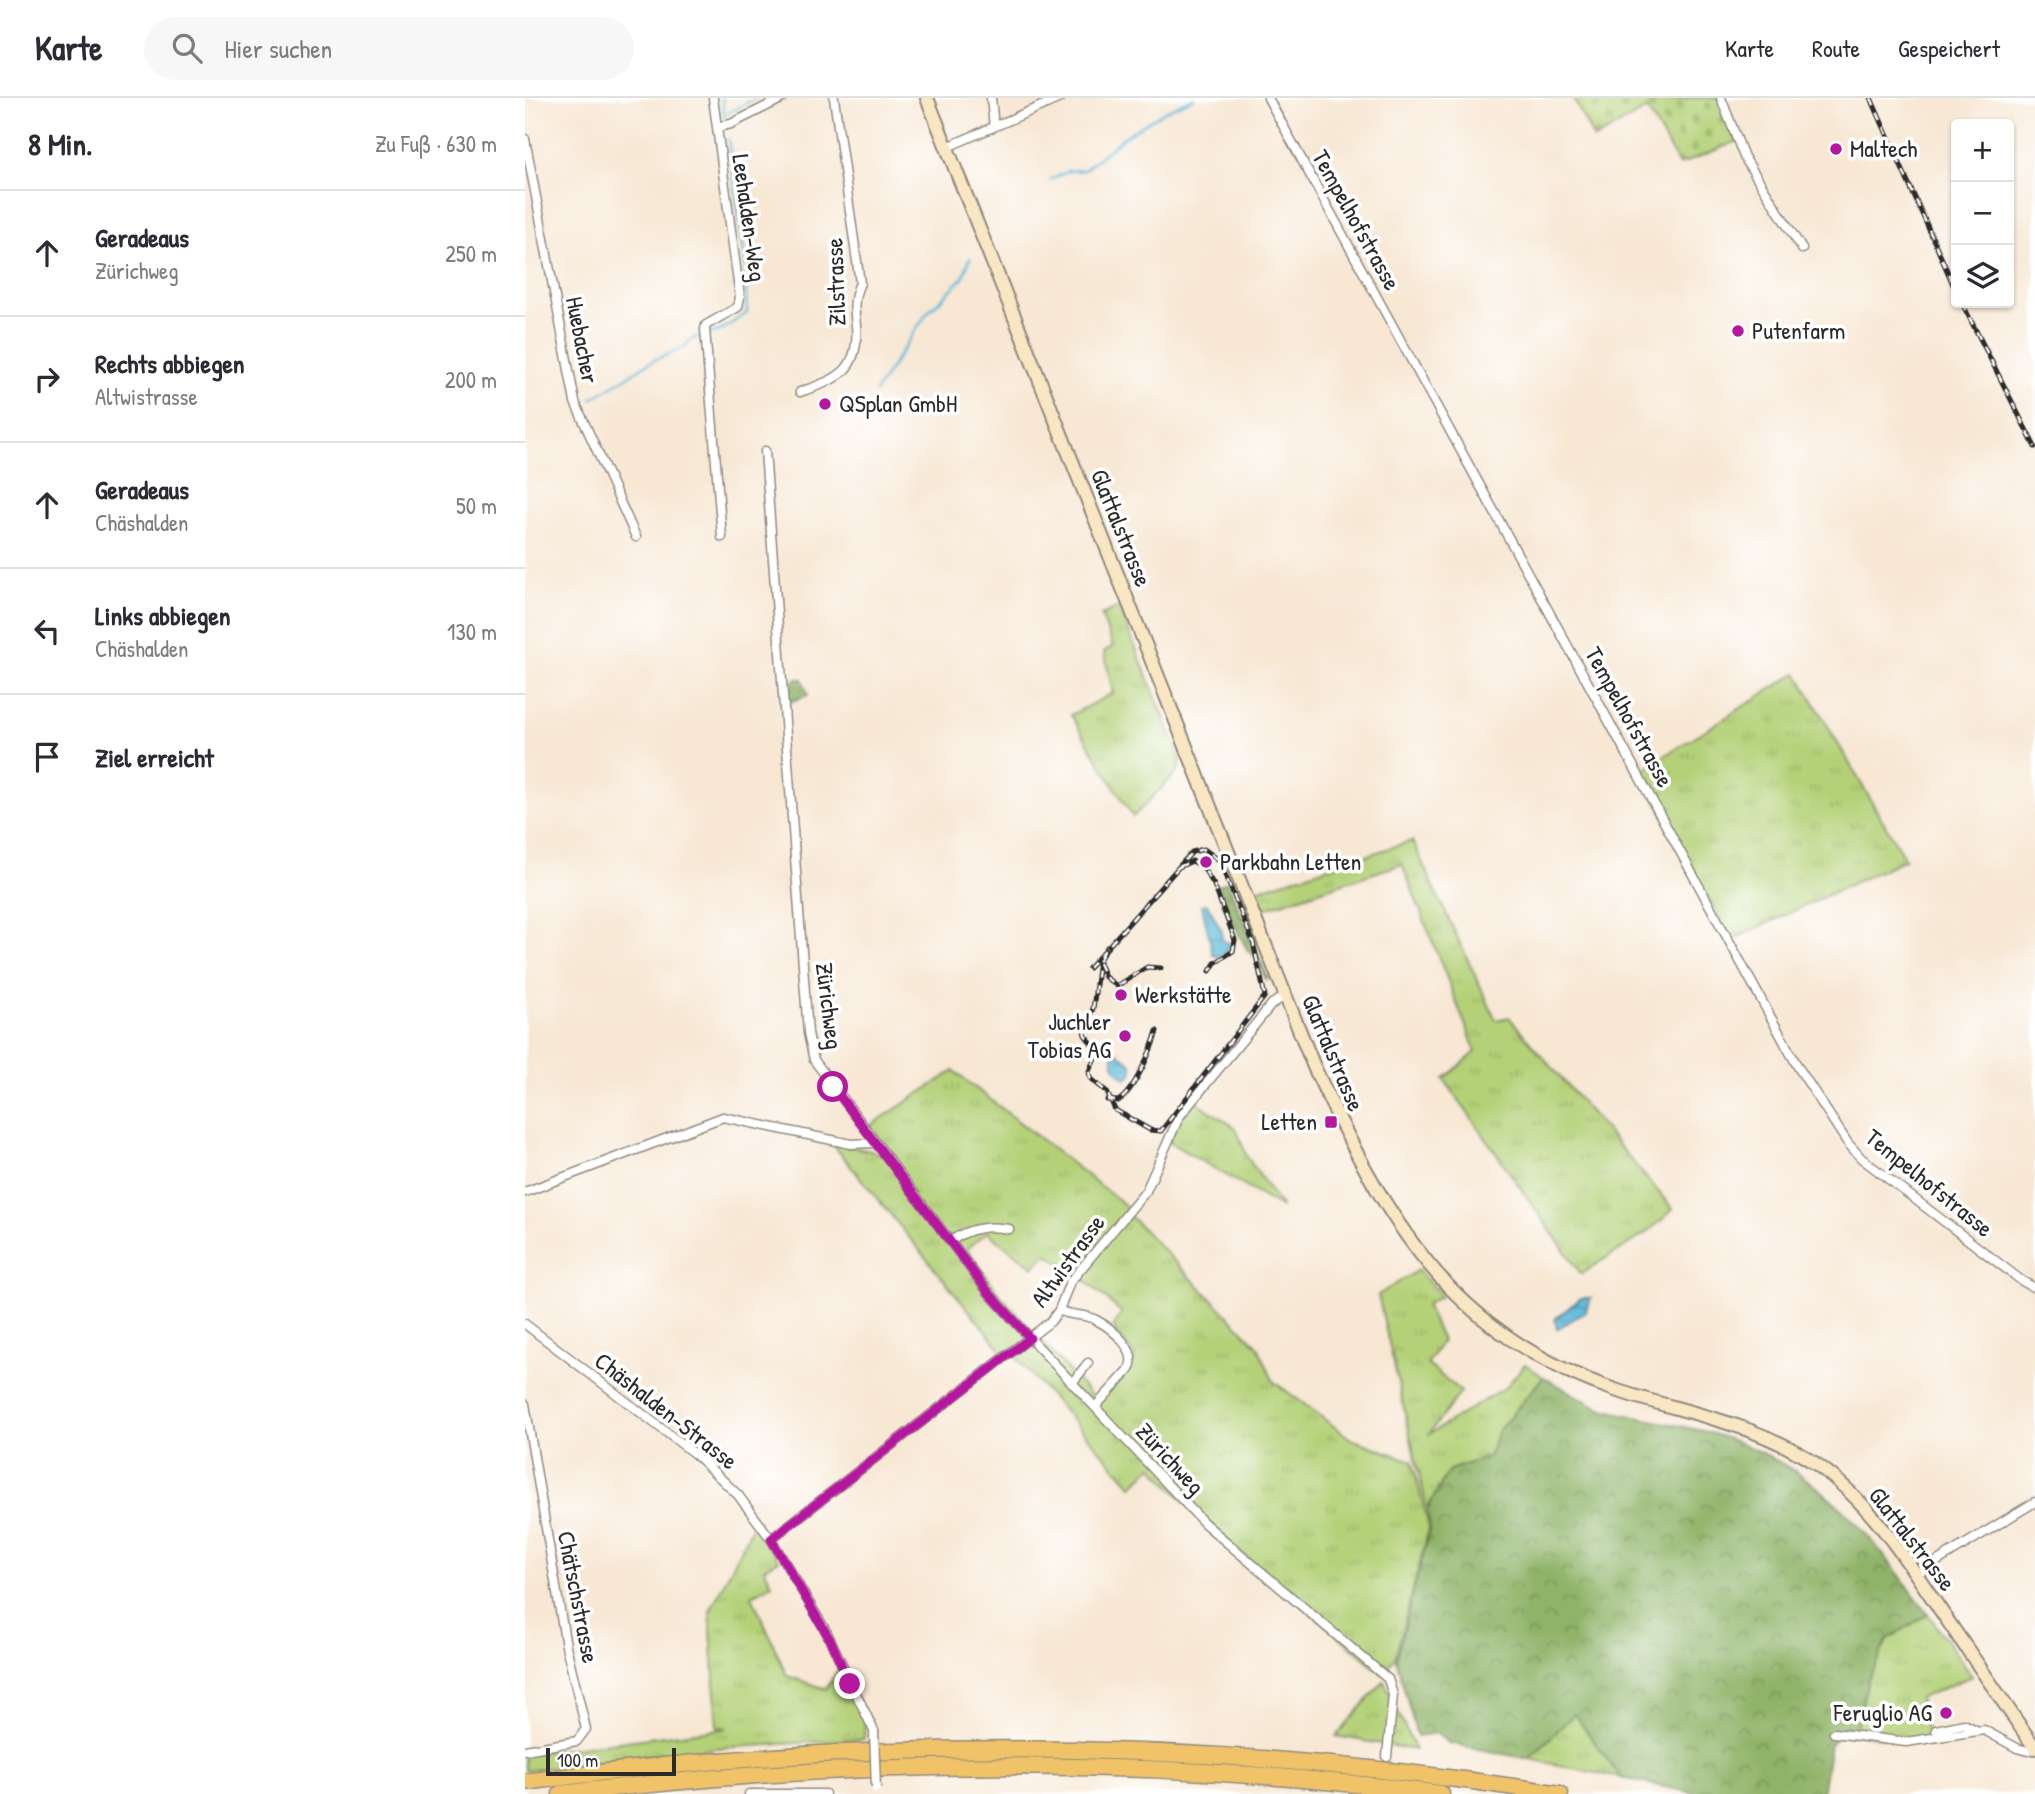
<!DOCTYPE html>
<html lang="de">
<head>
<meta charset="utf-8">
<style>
  :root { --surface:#fff; --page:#f7f7f7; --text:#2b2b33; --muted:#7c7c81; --line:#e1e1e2 }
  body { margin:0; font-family:"Patrick Hand",sans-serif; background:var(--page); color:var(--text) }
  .controls { position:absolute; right:21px; top:21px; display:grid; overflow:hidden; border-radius:7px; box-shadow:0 2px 5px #0004 }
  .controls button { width:63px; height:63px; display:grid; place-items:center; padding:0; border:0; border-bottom:2px solid var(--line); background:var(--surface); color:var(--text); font:35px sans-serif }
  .scale { position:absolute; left:21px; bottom:18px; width:130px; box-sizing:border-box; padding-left:7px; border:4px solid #2b2b2b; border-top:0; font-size:19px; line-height:24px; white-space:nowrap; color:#2b2b2b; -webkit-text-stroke:5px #fff; paint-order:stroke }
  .stop { position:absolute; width:21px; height:21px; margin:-16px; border:5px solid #b5179e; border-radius:50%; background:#fff }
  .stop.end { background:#b5179e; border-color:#fff; box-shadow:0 2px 7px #0008 }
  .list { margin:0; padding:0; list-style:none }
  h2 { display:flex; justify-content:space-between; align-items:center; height:91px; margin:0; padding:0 28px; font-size:30px }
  h2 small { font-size:23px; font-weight:400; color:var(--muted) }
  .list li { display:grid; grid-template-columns:46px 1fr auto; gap:21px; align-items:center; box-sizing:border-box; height:126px; padding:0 28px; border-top:2px solid var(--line) }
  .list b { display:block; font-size:26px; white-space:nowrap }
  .list p { margin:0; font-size:23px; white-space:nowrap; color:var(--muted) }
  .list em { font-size:23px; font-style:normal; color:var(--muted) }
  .icon { flex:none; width:38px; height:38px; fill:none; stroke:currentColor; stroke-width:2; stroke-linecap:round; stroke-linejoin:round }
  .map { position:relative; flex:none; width:1510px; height:1696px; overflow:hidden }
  header { display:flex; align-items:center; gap:42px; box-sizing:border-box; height:98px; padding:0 35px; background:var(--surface); border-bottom:2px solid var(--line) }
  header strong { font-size:33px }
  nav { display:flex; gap:38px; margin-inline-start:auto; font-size:24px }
  .search { width:490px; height:63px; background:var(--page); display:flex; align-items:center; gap:18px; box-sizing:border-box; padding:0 24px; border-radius:38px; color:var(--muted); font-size:26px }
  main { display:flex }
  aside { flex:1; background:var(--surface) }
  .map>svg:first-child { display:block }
  .grass { fill:url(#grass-tufts); stroke:#707e52; stroke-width:2; fill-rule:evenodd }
  .forest { fill:url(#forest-crowns); stroke:#5d6f4a; stroke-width:2 }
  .cemetery { fill:url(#cemetery-stones); stroke:#707e52; stroke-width:2 }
  .water { fill:url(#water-ripples); stroke:#447283; stroke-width:2 }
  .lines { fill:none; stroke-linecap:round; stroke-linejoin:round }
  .stream { stroke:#5db9db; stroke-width:2.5 }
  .street-casing { stroke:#91897f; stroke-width:11 }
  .secondary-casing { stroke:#91897f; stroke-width:16 }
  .highway-casing { stroke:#91897f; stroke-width:19 }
  .street { stroke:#fff; stroke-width:8 }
  .secondary { stroke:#f9e7c3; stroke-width:12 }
  .highway { stroke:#f0c369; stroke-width:16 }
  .rail-casing { stroke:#2b2b2b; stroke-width:5 }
  .rail { stroke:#fff; stroke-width:2.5; stroke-dasharray:8; stroke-linecap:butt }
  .street-bridge-casing { stroke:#91897f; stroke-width:11; stroke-linecap:butt }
  .street-bridge { stroke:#fff; stroke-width:8 }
  .route { stroke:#b5179e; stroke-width:9 }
  .poi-dot { fill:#b5179e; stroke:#fff; stroke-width:2.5 }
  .labels { text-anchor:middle; stroke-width:7; stroke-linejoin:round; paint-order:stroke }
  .poi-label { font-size:24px; fill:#2b2b2b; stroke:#fff; text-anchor:start }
  .street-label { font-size:24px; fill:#2b2b2b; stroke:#fff }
</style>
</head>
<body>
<header>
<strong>Karte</strong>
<div class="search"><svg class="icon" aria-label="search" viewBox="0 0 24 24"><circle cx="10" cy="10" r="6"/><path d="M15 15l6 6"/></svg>Hier suchen</div>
<nav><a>Karte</a><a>Route</a><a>Gespeichert</a></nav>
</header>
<main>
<aside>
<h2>8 Min.<small>Zu Fuß · 630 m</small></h2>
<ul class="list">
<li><svg class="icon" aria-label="ahead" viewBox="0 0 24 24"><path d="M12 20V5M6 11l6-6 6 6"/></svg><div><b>Geradeaus</b><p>Zürichweg</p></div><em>250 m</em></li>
<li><svg class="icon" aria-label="right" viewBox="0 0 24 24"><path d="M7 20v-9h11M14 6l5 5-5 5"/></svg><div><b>Rechts abbiegen</b><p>Altwistrasse</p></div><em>200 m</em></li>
<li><svg class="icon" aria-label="ahead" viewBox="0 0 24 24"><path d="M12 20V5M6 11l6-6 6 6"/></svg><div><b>Geradeaus</b><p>Chäshalden</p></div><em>50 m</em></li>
<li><svg class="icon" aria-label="left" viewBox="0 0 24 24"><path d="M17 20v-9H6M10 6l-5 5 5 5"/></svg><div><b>Links abbiegen</b><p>Chäshalden</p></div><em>130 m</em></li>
<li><svg class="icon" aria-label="arrive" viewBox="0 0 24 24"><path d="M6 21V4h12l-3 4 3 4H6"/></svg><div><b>Ziel erreicht</b></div></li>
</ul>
</aside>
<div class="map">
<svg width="1510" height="1696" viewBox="0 0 1510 1696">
  <defs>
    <pattern id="grass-tufts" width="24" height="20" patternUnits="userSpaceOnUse" patternTransform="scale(1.75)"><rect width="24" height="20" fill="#b4d178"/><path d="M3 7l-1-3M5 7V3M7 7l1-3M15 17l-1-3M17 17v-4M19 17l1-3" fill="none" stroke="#9bb468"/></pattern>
    <pattern id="forest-crowns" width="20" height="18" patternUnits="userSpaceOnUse" patternTransform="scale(1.75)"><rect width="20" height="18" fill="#8fb368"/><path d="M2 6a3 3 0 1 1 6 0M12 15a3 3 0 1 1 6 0" fill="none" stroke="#759256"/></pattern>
    <pattern id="cemetery-stones" width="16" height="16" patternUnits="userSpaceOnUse" patternTransform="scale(1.75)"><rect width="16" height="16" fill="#b4d178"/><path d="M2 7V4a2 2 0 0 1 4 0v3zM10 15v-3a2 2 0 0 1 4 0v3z" fill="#9bb468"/></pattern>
    <pattern id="water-ripples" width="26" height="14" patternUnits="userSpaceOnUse" patternTransform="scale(1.75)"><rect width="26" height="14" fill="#5db9db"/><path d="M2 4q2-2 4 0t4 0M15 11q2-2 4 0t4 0" fill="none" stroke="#4d97b2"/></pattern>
  </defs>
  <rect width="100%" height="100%" fill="#fff"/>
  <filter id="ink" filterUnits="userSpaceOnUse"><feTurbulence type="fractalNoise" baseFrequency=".0143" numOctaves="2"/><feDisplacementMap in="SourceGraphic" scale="14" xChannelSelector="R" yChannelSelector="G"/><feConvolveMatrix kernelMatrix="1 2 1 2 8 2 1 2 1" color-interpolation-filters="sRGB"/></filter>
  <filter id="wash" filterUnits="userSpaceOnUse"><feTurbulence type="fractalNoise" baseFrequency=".00686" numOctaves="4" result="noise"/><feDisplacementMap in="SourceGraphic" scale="28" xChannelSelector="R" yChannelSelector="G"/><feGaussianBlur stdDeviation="1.57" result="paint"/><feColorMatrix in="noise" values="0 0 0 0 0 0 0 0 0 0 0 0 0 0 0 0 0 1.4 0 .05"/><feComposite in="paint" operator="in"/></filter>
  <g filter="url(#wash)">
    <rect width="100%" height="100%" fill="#f7e7d3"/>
    <path class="grass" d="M 594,509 L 656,661 L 653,673 L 608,719 L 546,617 L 588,595 L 579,554 L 588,548 L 576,517 Z
      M 1272,575 L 1380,761 L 1206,842 L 1115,673 Z
      M 887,743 L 971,922 L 984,919 L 1148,1111 C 1121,1140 1089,1154 1056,1176 L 919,981 L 951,954 L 877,766 L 732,813 L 725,794 Z
      M 429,973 L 602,1109 L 600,1113 L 733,1248 L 748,1283 L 826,1341 L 887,1363 L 904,1430 L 870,1560 L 858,1576 L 680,1425 L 627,1368 L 607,1388 L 485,1253 L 479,1255 L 306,1044 L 363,1057 L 343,1029 ZM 462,1134 L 508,1169 L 522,1156 L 558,1180 L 597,1215 L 588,1229 L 610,1259 L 571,1303 L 477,1199 L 442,1151 Z
      M 670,1003 L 711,1030 L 722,1059 L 757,1110 L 644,1044 L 650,1028 Z
      M 893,1172 L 916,1198 L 901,1207 L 917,1243 L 902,1266 L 936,1294 L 903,1337 L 981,1289 L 1000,1266 L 1018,1279 L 974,1332 L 963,1359 L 924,1372 L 902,1411 L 853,1197 Z
      M 230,1423 L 254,1462 L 239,1470 L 247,1486 L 227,1498 L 262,1578 L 301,1591 L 313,1572 L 340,1623 L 339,1641 L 191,1650 L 0,1673 L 0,1656 L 202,1630 L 192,1629 L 185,1513 Z
      M 1403,1516 L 1447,1578 L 1395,1600 L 1403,1640 L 1392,1643 L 1329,1636 L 1343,1581 L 1363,1541 Z
      M 859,1583 L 890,1652 L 811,1638 Z
      M 1049,1616 L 1096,1680 L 1004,1661 Z"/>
    <path class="forest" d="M 272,581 L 277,581 L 283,597 L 264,604 L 263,587 Z
      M 702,784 L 743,880 L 741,882 L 731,859 L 723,853 L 697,803 L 701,799 L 692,788 Z
      M 1018,1279 C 1038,1289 1058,1304 1079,1311 C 1118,1323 1160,1326 1198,1339 C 1298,1373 1344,1435 1403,1516 L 1363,1541 L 1343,1581 L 1329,1636 L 1316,1634 L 1305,1646 L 1297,1696 L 1175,1696 L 1096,1680 L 1049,1616 L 1004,1661 L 924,1645 L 911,1635 L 892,1638 L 871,1561 L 905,1431 L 902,1411 L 924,1372 L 963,1359 L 974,1332 Z"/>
    <path class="cemetery" d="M 1048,0 L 1195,0 L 1213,43 L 1154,67 L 1122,11 L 1069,41 Z"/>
    <path class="water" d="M 682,806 L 697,833 L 697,842 L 705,846 L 702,854 L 694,859 L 688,857 L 677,807 Z
      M 590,953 L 607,966 L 608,973 L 602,981 C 592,975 584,964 590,953 Z
      M 1056,1200 L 1066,1200 L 1060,1214 L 1032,1231 L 1030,1221 Z"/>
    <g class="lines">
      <path class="stream" d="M 197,0 L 199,17
        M 200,21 L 199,17 L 232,0
        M 525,82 L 543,73 L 559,72 L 599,39 L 638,14 L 669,0
        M 350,294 L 402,215 L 438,180 L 445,160
        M 67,301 L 127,263 L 158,250 L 169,240 L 195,233 L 222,215 L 220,161 L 203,41"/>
    </g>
  </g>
  <g filter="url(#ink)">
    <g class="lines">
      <g class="street-casing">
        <path id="street" d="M 188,0 L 215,199 L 213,209 L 181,227 L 180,231 L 197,439
          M 466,0 L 469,29
          M 743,0 L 1273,969 L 1322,1044 L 1336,1060 L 1497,1183 L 1510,1190
          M 1196,0 L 1219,59 L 1277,151
          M 192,29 L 206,26 L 258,0
          M 0,41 L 50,304 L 111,439
          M 420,50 L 535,0
          M 275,294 C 313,281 335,273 331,227 C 329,211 328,200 335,185 L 309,0
          M 240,353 L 283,935 L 289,962 L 464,1195 L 505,1240 L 679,1425 L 863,1581 L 868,1597 L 862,1659
          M 0,1094 L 198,1019 L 326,1046 L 349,1045
          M 426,1143 C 444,1130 462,1127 484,1131
          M 534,1212 C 546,1219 560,1215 571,1222 C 587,1230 616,1254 603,1273 L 570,1309
          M 0,1226 L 171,1357 L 213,1397 L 246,1441 L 301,1533 L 349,1633
          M 547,1285 L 563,1265
          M 0,1306 L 41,1548 L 61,1631 L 52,1643 L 0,1652
          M 246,1441 L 526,1223 L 534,1212 L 545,1184 L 621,1093 L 654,1019 L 747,906 L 760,898
          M 1391,1476 L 1510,1404
          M 1411,1632 L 1439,1626 L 1451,1632
          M 1309,1635 L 1381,1644 L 1459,1632 L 1492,1650 L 1503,1653 L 1510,1650
          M 224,1696 L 300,1696"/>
      </g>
      <g class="secondary-casing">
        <path id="secondary" d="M 402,0 L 789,969 C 861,1121 923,1236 1093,1293 C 1160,1315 1231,1325 1291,1366 C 1343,1402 1379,1458 1414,1510 C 1446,1557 1478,1603 1510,1650"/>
      </g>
      <g class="highway-casing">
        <path id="highway" d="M 0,1684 C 344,1637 692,1641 1035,1696
          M 36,1696 C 328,1660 624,1658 916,1696"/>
      </g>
      <use href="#street" class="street"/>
      <use href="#secondary" class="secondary"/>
      <use href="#highway" class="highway"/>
      <g class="rail-casing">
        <path id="rail" d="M 1346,0 L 1431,193
          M 1437,205 L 1510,349
          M 654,769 L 667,763 L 677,768 L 689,787 L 710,842 L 708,853 L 690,865 L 685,873
          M 574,865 L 580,879 L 592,888 L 622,869 L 636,870
          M 564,870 L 667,754 L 679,751 L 694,762 L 728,844 L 740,898 L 636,1033 L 625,1032 L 590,1012 L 582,994 L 565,980 L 564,973 L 573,953 L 560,937 L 558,928 L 568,911 L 574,862 L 582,849
          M 582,1002 L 593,1003 C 609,994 627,951 632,933"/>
      </g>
      <use href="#rail" class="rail"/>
      <g class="street-bridge-casing">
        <path id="street-bridge" d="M 349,1633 L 351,1690"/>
      </g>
      <use href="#street-bridge" class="street-bridge"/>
    </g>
  </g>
  <g class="lines" filter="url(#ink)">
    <path class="route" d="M 308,989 L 464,1195 L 505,1240 L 246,1441 L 306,1543 L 325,1586"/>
  </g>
  <g class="poi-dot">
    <circle cx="1311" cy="51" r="7"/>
    <circle cx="1213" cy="233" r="7"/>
    <circle cx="300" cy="306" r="7"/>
    <circle cx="681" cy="764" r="7"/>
    <circle cx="596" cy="897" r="7"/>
    <circle cx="600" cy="938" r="7"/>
    <rect x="799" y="1017" width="14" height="14" rx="3.5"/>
    <circle cx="1421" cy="1615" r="7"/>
  </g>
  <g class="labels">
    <g class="poi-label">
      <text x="1325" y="59">Maltech</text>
      <text x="1227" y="241">Putenfarm</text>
      <text x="314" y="314">QSplan GmbH</text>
      <text x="695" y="772">Parkbahn Letten</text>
      <text x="610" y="905">Werkstätte</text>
      <text x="586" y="932" text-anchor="end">Juchler<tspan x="586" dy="28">Tobias AG</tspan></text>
      <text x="792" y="1032" text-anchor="end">Letten</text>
      <text x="1407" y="1623" text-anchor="end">Feruglio AG</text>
    </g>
    <g class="street-label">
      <text transform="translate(224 120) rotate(82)" y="8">Leehalden-Weg</text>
      <text transform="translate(831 122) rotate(61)" y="8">Tempelhofstrasse</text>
      <text transform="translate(311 184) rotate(-92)" y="8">Zilstrasse</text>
      <text transform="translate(57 242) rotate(79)" y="8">Huebacher</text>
      <text transform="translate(596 430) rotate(68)" y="8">Glattalstrasse</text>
      <text transform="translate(1104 619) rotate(61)" y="8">Tempelhofstrasse</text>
      <text transform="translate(304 908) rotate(83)" y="8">Zürichweg</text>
      <text transform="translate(808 955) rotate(67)" y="8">Glattalstrasse</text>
      <text transform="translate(1404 1085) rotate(39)" y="8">Tempelhofstrasse</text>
      <text transform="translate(543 1163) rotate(-54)" y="8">Altwistrasse</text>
      <text transform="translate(141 1313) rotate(38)" y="8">Chäshalden-Strasse</text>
      <text transform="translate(645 1361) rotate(47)" y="8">Zürichweg</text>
      <text transform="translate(1387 1441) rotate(52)" y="8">Glattalstrasse</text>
      <text transform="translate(53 1499) rotate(79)" y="8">Chätschstrasse</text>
    </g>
  </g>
</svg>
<div class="controls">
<button>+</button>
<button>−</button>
<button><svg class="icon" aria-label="layers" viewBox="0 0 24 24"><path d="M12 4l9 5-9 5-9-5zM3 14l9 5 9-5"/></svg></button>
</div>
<div class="scale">100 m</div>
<div class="stop" style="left:308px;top:989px"></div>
<div class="stop end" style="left:325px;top:1586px"></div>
</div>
</main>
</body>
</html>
